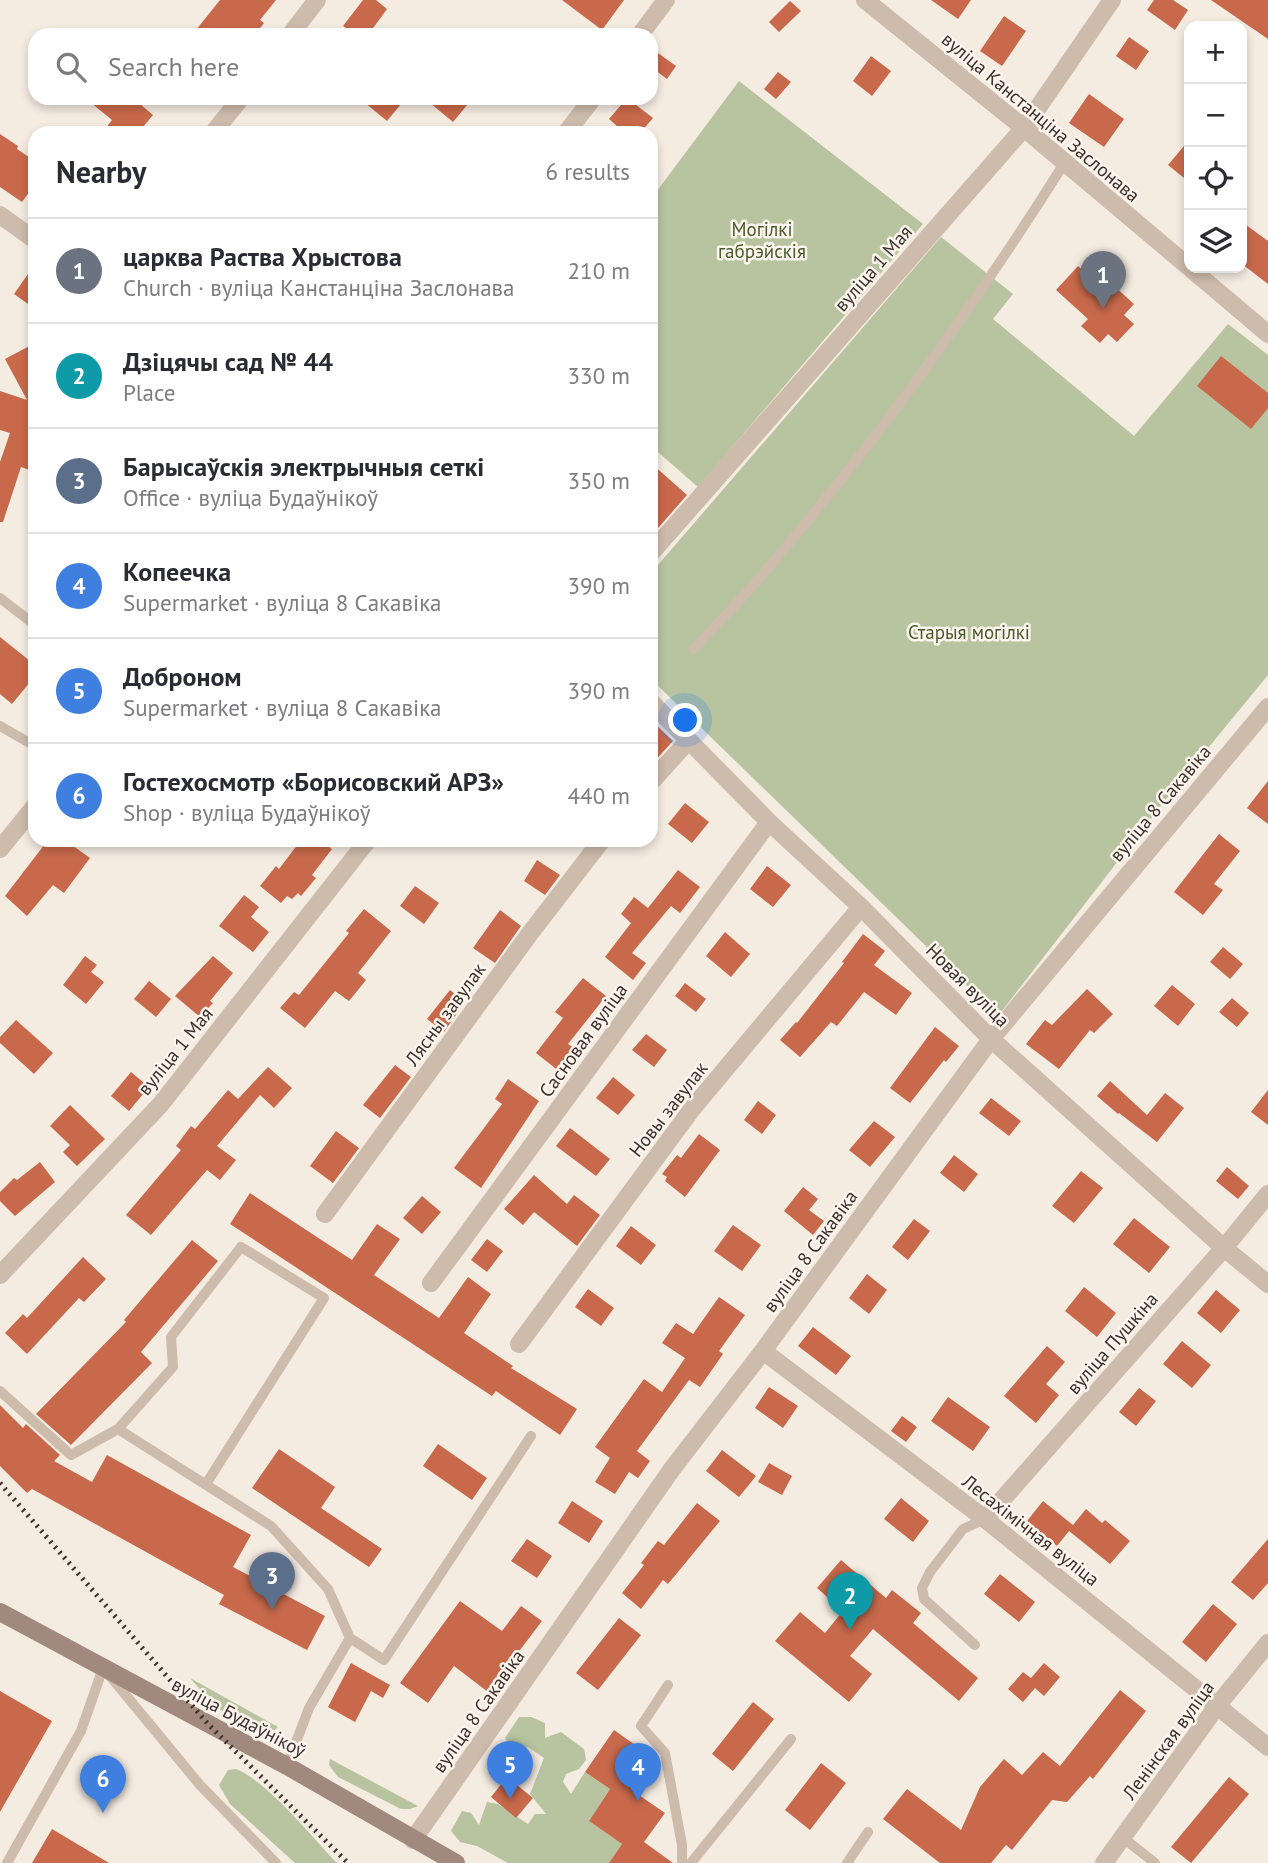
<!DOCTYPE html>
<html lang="en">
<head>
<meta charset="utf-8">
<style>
  :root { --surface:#fff; --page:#f2f2f3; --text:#2b2b33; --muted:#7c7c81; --line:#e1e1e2; --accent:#ea580c }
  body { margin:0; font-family:"PT Sans",sans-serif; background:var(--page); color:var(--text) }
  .controls { position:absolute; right:21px; top:21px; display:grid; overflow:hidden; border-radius:14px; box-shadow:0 4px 10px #0003 }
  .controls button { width:63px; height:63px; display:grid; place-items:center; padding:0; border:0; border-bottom:2px solid var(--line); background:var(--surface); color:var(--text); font:35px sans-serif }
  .you { position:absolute; left:686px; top:721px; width:24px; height:24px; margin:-18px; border:5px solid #fff; border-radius:50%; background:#1a73e8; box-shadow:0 0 0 10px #1a73e833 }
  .badge { display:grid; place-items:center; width:46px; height:46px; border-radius:50%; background:var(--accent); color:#fff; font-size:23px; font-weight:700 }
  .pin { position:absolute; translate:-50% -58px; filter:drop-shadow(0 2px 4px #0008) }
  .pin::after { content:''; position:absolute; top:37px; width:24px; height:21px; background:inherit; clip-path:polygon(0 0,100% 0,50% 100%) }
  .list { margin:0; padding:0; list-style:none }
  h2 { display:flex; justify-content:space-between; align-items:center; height:91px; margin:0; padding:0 28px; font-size:30px }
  h2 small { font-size:23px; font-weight:400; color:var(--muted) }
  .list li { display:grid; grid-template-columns:46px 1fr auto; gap:21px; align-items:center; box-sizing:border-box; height:105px; padding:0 28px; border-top:2px solid var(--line) }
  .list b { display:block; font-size:26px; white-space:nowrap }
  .list p { margin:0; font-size:23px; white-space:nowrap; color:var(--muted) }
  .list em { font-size:23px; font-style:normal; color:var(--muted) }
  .icon { flex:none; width:38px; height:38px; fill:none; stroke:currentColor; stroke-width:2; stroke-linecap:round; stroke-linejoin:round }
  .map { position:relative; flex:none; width:1268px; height:1863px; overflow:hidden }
  .search { position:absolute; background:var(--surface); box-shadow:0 4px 10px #0003; left:28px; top:28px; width:630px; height:77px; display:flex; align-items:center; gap:18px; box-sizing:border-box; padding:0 24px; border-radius:21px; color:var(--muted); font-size:26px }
  .panel { position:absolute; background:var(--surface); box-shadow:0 4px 10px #0003; left:28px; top:126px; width:630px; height:721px; border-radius:21px }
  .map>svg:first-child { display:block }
  .green { fill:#b8c4a0 }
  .building { fill:#c8694b }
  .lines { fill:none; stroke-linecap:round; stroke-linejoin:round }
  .lane { stroke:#cdbbac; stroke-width:10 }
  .street { stroke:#cdbbac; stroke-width:18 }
  .secondary { stroke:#a18a7d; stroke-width:18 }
  .rail { stroke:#3b302b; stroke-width:5; stroke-dasharray:2 5; stroke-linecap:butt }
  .labels { text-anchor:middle; stroke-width:5; stroke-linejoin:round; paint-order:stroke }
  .street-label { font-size:19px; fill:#3b302b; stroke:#fbf5ee }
  .park-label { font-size:19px; fill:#4a5a2e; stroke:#fbf5ee }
</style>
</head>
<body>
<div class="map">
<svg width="1268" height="1863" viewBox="0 0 1268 1863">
  <rect width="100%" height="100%" fill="#f4ebe1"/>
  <path class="green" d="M 739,81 L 923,224 L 698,487 L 651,446 L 651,199 Z
    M 941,237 L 1013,294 L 993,319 L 1134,436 L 1228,324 L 1268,355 L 1268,675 L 1163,803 L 998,1016 L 651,679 L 651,573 Z
    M 190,1678 L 278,1727 L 270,1735 C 231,1723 216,1708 190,1678 Z
    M 519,1717 L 531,1717 L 545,1723 L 545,1738 L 561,1732 L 584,1749 L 586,1760 L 579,1769 L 566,1774 L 563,1782 L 571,1794 L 585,1772 L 610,1789 L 589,1821 L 622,1844 L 609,1863 L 508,1863 L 477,1846 L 460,1842 L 451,1831 L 462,1811 L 471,1813 L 479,1825 L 487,1802 L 498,1804 L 528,1824 L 535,1814 L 546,1814 L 530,1794 L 544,1758 L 528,1747 L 512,1750 L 505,1738 Z
    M 330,1759 L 418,1806 L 410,1809 L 401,1809 L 338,1777 L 329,1765 Z
    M 236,1769 C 267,1781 312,1837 337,1863 L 295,1863 L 230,1804 L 219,1785 L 228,1770 Z"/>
  <path class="building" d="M 220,0 L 276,0 L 260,20 L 264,23 L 255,35 L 192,35 Z
    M 363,0 L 376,0 L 387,9 L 368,35 L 355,35 L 343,26 Z
    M 562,0 L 624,0 L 602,30 Z
    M 931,0 L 971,0 L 958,19 Z
    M 1154,0 L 1173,0 L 1188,10 L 1175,30 L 1147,10 Z
    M 1211,0 L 1268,0 L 1268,39 Z
    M 790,1 L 801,11 L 779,32 L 769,22 Z
    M 1004,16 L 1026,31 L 1002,66 L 980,51 Z
    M 1129,37 L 1149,51 L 1136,70 L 1116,56 Z
    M 651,48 L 676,66 L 667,79 L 651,67 Z
    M 871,56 L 891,71 L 872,96 L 853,81 Z
    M 778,72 L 791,82 L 776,99 L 764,89 Z
    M 1089,94 L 1124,119 L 1104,147 L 1069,123 Z
    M 85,98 L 133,98 L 153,115 L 138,133 L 102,133 L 112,120 Z
    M 359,98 L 406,98 L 387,121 Z
    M 424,98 L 473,98 L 453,122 Z
    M 627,98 L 653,118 L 640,133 L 625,133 L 609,119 Z
    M 0,134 L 18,146 L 17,149 L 35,161 L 35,184 L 22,202 L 0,187 Z
    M 1189,140 L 1189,182 L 1168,165 Z
    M 1242,222 L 1268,241 L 1268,284 L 1242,264 Z
    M 35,264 L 35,309 L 14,294 Z
    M 1078,266 L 1107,293 L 1113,285 L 1134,304 L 1124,315 L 1134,324 L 1117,342 L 1108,334 L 1100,343 L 1081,326 L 1088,319 L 1056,290 Z
    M 35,343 L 35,472 L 21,467 L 3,522 L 0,522 L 0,462 L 10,433 L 0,430 L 0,391 L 27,400 L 5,359 Z
    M 1221,356 L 1268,393 L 1268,408 L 1251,429 L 1197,386 Z
    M 651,463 L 687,495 L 651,536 Z
    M 0,637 L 35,665 L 35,676 L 12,704 L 0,694 Z
    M 651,720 L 673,741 L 651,765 Z
    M 1268,781 L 1268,824 L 1247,808 Z
    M 685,803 L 709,822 L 692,843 L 668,824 Z
    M 1219,834 L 1240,851 L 1214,884 L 1223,890 L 1203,915 L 1174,892 Z
    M 48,840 L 65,840 L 90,858 L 64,893 L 53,885 L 27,916 L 5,896 Z
    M 301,840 L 320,840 L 332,849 L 312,875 L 316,878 L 301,896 L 298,893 L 292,899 L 287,896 L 281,903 L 260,886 L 276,866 L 279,869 Z
    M 537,860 L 560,875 L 545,895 L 524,881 Z
    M 767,866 L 791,885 L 773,907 L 750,889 Z
    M 678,870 L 700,887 L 680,913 L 671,906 L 632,953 L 646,963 L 633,980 L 605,957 L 631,923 L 621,914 L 634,897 L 648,908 Z
    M 415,886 L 439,903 L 424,924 L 400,906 Z
    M 244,895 L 259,907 L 251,917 L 269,932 L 253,952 L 219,926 Z
    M 364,909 L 391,931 L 358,973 L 366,980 L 349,1001 L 335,991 L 305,1028 L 280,1008 L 294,992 L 299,995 L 349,933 L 346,931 Z
    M 500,910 L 521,926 L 495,963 L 473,948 Z
    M 725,932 L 750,954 L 731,977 L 706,956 Z
    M 863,934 L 885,951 L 874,965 L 912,993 L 896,1015 L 864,992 L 837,1026 L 831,1022 L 800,1057 L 780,1040 L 796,1022 L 797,1023 L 844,963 L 842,962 Z
    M 1223,947 L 1243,964 L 1230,979 L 1210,962 Z
    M 85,956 L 97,965 L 91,972 L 104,982 L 86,1004 L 63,985 Z
    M 213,956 L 233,973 L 210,1001 L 213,1003 L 200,1017 L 175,996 Z
    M 583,978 L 606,996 L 568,1044 L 577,1050 L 560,1072 L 536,1053 L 563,1018 L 555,1012 Z
    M 149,981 L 171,999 L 156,1017 L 134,999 Z
    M 685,983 L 706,999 L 696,1012 L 675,996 Z
    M 1172,985 L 1195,1004 L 1178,1026 L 1154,1006 Z
    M 1087,989 L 1113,1014 L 1094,1033 L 1090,1030 L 1059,1069 L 1026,1044 L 1045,1020 L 1052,1025 Z
    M 450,990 L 465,1002 L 444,1032 L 427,1019 Z
    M 1232,998 L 1249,1013 L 1237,1027 L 1219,1012 Z
    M 16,1020 L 53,1053 L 34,1074 L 0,1043 L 0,1037 Z
    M 935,1027 L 959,1046 L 946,1062 L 944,1060 L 910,1103 L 890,1088 Z
    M 646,1034 L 667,1050 L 654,1067 L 632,1050 Z
    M 395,1065 L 411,1077 L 380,1118 L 363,1105 Z
    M 268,1067 L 292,1088 L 274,1108 L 260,1095 L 217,1146 L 236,1160 L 220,1180 L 207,1170 L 151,1235 L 126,1215 L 181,1150 L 176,1146 L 191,1126 L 195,1129 L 228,1090 L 238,1099 Z
    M 131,1072 L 149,1087 L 129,1111 L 111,1096 Z
    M 613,1077 L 635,1095 L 618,1115 L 596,1098 Z
    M 508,1079 L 539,1101 L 481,1188 L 454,1168 L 502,1104 L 495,1099 Z
    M 1110,1081 L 1147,1115 L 1165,1093 L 1184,1108 L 1157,1142 L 1119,1113 L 1118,1114 L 1097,1096 Z
    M 1268,1090 L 1268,1125 L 1251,1112 Z
    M 991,1098 L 1021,1121 L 1009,1136 L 979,1113 Z
    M 758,1101 L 776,1115 L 762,1134 L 744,1120 Z
    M 70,1105 L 105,1139 L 77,1166 L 63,1152 L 70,1145 L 50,1126 Z
    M 874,1121 L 895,1137 L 870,1167 L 849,1150 Z
    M 570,1128 L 610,1159 L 596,1176 L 556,1146 Z
    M 336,1131 L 359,1148 L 333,1183 L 310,1166 Z
    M 699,1134 L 720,1150 L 685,1197 L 665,1181 L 667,1177 L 662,1174 L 677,1155 L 681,1158 Z
    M 954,1155 L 978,1174 L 964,1192 L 940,1173 Z
    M 40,1162 L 55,1182 L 15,1216 L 0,1201 L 0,1192 L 14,1178 L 17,1180 Z
    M 1227,1167 L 1249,1186 L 1238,1199 L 1216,1181 Z
    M 1081,1171 L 1103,1188 L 1074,1223 L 1052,1206 Z
    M 534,1175 L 567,1204 L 574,1195 L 600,1215 L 577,1246 L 534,1212 L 523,1225 L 504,1209 Z
    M 803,1187 L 818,1199 L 809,1210 L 824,1221 L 813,1235 L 784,1211 Z
    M 250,1193 L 352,1260 L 377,1224 L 400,1239 L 374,1275 L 439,1318 L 468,1277 L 491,1294 L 464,1333 L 513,1366 L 511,1368 L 577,1409 L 560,1435 L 496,1391 L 492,1396 L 230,1224 Z
    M 422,1196 L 441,1212 L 422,1234 L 403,1218 Z
    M 1134,1218 L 1170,1247 L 1149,1273 L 1113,1244 Z
    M 914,1219 L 930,1231 L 908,1260 L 892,1247 Z
    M 733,1225 L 761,1245 L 742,1271 L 714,1251 Z
    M 631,1226 L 656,1245 L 641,1265 L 616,1246 Z
    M 487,1239 L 503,1251 L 487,1272 L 471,1260 Z
    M 192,1240 L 218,1261 L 141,1352 L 152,1363 L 71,1445 L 36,1414 L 126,1322 L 124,1320 Z
    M 83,1257 L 106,1279 L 84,1302 L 79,1298 L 27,1354 L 5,1333 L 23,1314 L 27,1318 Z
    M 867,1274 L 887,1290 L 869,1314 L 849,1298 Z
    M 1084,1287 L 1116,1313 L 1097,1337 L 1065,1311 Z
    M 588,1289 L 614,1308 L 601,1326 L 575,1307 Z
    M 1216,1290 L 1240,1310 L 1221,1333 L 1197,1313 Z
    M 719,1297 L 745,1315 L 719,1351 L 723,1354 L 700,1387 L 689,1380 L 637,1451 L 650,1461 L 638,1478 L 629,1472 L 615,1494 L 595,1482 L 610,1458 L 595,1447 L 644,1379 L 662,1392 L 685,1358 L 662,1343 L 676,1323 L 693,1334 Z
    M 813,1327 L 851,1356 L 836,1375 L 798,1346 Z
    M 1182,1341 L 1211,1365 L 1192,1388 L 1163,1364 Z
    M 1047,1346 L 1065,1362 L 1046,1384 L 1059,1395 L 1036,1423 L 1004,1396 Z
    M 769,1387 L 798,1406 L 783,1428 L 755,1408 Z
    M 1139,1388 L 1156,1401 L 1136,1426 L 1119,1412 Z
    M 948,1397 L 990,1427 L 973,1451 L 931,1421 Z
    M 0,1405 L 23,1428 L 26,1424 L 60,1455 L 54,1461 L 92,1482 L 107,1455 L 251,1535 L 233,1567 L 325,1616 L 307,1650 L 219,1604 L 224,1595 L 32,1489 L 27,1493 L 0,1466 Z
    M 902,1416 L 917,1427 L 906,1442 L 891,1431 Z
    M 438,1444 L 487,1478 L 472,1500 L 423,1466 Z
    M 279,1449 L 335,1487 L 321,1508 L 382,1549 L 369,1567 L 252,1488 Z
    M 722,1450 L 756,1476 L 739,1497 L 706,1471 Z
    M 769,1463 L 792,1476 L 782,1495 L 758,1482 Z
    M 901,1498 L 929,1521 L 913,1542 L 884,1519 Z
    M 572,1501 L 603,1521 L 589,1543 L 558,1523 Z
    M 1043,1501 L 1073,1525 L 1086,1509 L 1102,1523 L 1105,1520 L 1130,1541 L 1110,1564 L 1069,1531 L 1057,1546 L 1027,1521 Z
    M 697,1503 L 720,1521 L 668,1584 L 663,1580 L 641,1609 L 622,1593 L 644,1565 L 641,1563 L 658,1541 L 664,1545 Z
    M 527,1539 L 552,1556 L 537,1578 L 511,1561 Z
    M 1268,1539 L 1268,1583 L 1253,1600 L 1231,1582 Z
    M 841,1560 L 886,1598 L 892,1590 L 921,1613 L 913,1623 L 978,1678 L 959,1701 L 873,1629 L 850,1656 L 872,1674 L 849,1702 L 775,1641 L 800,1612 L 825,1633 L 843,1611 L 817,1588 Z
    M 1000,1574 L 1035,1602 L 1019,1622 L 984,1594 Z
    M 460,1601 L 502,1631 L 521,1606 L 542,1621 L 488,1692 L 454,1666 L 428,1703 L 400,1683 Z
    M 1213,1604 L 1237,1624 L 1206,1662 L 1182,1642 Z
    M 619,1618 L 641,1635 L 598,1690 L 576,1673 Z
    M 351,1663 L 390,1685 L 383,1698 L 371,1691 L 355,1722 L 328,1707 Z
    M 1044,1663 L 1060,1677 L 1044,1696 L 1035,1688 L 1023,1702 L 1008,1689 L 1023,1672 L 1031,1678 Z
    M 1120,1690 L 1146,1711 L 1093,1779 L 1090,1776 L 1067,1802 L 1052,1800 L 1012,1850 L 1006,1845 L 991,1863 L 940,1863 L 883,1819 L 907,1789 L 961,1830 L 980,1787 L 1004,1759 L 1022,1775 L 1043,1752 L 1060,1766 Z
    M 0,1691 L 52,1721 L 0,1812 Z
    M 753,1702 L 774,1719 L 733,1771 L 712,1754 Z
    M 614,1730 L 655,1759 L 633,1791 L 665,1813 L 644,1842 L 673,1863 L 609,1863 L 622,1844 L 589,1821 L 610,1789 L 585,1772 Z
    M 821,1763 L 846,1783 L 810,1830 L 785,1810 Z
    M 507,1777 L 533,1798 L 516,1818 L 491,1797 Z
    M 1229,1777 L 1249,1794 L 1191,1863 L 1171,1847 Z
    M 52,1829 L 109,1863 L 32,1863 Z"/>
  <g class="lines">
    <path class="lane" d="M 0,598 L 35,625
      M 694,649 C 723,618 753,587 780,554 C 884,431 979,299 1065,162
      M 0,726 L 35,746
      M 0,1391 L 71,1455 L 118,1429 L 271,1526 L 328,1589 L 350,1638 L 309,1708 L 287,1766
      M 118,1429 L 173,1367 L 171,1337 L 241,1247 L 324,1298 L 206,1484
      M 350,1638 L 384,1660 L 531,1436
      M 975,1645 L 924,1599 L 922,1588 L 930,1572 L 963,1529 L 985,1519
      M 110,1676 L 200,1785 L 276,1863
      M 668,1685 L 641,1726 L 665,1753 L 682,1845 L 682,1863
      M 1122,1837 L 1155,1863
      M 7,1863 L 81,1731 L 103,1668
      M 691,1863 L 791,1739
      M 847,1863 L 868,1832"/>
    <path class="street" d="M 865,0 L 1024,128 L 1189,267
      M 290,35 L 317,0
      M 640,35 L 666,0
      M 213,133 L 241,98
      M 566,133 L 593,98
      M 0,215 L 35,240
      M 1190,268 L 1268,334
      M 651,553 L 1024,128 L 1112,0
      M 651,702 L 769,822 L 861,907 L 991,1039 L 1224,1248 L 1268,1284
      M 651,782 L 688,741
      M 0,849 L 35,806
      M 325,1214 L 531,932 L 602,840
      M 0,1275 L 161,1104 L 368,840
      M 431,1283 L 769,822
      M 519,1344 L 692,1109 L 861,907
      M 763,1351 L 985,1519 L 1268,1747
      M 985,1519 L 1224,1248 L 1268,1194
      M 413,1840 L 672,1469 L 763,1351 L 991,1039 L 1268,707
      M 1104,1863 L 1217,1706 L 1268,1643"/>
    <path class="secondary" d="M 0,1612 L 287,1766 L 456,1863"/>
    <path class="rail" d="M 0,1483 L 208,1724 L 348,1863"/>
  </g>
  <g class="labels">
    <g class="street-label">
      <text transform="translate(1041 117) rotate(40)" y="7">вуліца Канстанціна Заслонава</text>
      <text transform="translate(873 268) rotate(-49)" y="7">вуліца 1 Мая</text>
      <text transform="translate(1160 803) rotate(-50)" y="7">вуліца 8 Сакавіка</text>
      <text transform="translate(968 985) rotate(45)" y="7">Новая вуліца</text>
      <text transform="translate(445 1014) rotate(-54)" y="7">Лясны завулак</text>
      <text transform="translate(583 1040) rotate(-54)" y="7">Сасновая вуліца</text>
      <text transform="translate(175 1051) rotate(-51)" y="7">вуліца 1 Мая</text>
      <text transform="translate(668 1109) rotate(-52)" y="7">Новы завулак</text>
      <text transform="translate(810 1251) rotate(-54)" y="7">вуліца 8 Сакавіка</text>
      <text transform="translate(1112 1343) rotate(-49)" y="7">вуліца Пушкіна</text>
      <text transform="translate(1031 1530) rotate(38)" y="7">Лесахімічная вуліца</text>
      <text transform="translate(478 1711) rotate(-55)" y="7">вуліца 8 Сакавіка</text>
      <text transform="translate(239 1717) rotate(28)" y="7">вуліца Будаўнікоў</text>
      <text transform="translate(1168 1740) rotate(-54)" y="7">Ленінская вуліца</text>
    </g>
    <g class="park-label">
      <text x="762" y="236">Могілкі<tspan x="762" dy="22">габрэйскія</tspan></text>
      <text x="969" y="639">Старыя могілкі</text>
    </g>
  </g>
</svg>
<div class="controls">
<button>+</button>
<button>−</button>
<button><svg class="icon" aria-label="locate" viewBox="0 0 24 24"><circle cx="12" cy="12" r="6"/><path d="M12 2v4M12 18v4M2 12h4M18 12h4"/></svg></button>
<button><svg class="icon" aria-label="layers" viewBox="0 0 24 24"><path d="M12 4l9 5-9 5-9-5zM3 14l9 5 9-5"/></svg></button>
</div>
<div class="you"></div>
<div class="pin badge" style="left:1103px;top:309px;background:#6b7280">1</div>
<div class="pin badge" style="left:850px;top:1630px;background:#0f9aa8">2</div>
<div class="pin badge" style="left:272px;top:1610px;background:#5c6f8a">3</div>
<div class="pin badge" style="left:638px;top:1801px;background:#3f7fe0">4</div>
<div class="pin badge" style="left:510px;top:1799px;background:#3f7fe0">5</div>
<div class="pin badge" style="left:103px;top:1813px;background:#3f7fe0">6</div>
<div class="search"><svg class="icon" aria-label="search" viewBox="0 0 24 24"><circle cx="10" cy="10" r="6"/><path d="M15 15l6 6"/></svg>Search here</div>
<section class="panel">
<h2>Nearby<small>6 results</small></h2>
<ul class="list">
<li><span class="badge" style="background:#6b7280">1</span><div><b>царква Раства Хрыстова</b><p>Church · вуліца Канстанціна Заслонава</p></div><em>210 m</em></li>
<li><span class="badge" style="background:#0f9aa8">2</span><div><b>Дзіцячы сад № 44</b><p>Place</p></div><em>330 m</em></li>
<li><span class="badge" style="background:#5c6f8a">3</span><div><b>Барысаўскія электрычныя сеткі</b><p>Office · вуліца Будаўнікоў</p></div><em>350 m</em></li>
<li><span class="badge" style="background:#3f7fe0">4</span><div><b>Копеечка</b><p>Supermarket · вуліца 8 Сакавіка</p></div><em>390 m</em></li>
<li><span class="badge" style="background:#3f7fe0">5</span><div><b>Доброном</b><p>Supermarket · вуліца 8 Сакавіка</p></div><em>390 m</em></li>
<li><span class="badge" style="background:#3f7fe0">6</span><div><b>Гостехосмотр «Борисовский АРЗ»</b><p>Shop · вуліца Будаўнікоў</p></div><em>440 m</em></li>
</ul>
</section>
</div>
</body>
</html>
